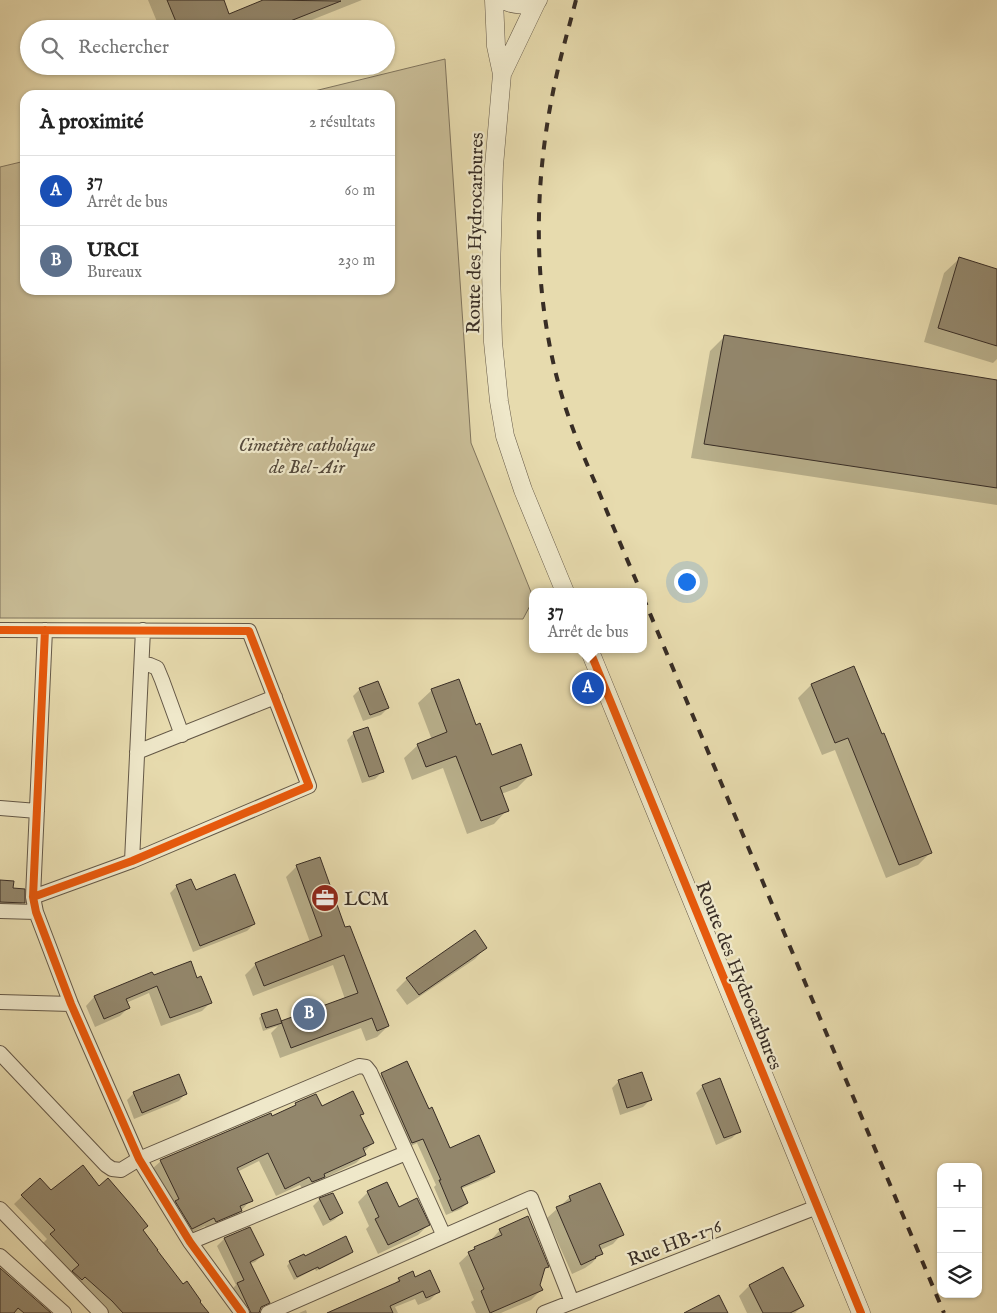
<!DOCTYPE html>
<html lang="fr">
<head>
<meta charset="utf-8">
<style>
  :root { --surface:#fff; --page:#f6f6f6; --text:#222; --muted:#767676; --line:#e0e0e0; --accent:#8f2418 }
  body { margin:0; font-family:"IM FELL English",serif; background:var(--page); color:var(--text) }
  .controls { position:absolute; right:15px; bottom:15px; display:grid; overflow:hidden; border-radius:10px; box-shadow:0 1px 4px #0004 }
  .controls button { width:45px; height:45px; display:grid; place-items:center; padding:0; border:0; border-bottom:1px solid var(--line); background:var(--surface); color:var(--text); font:25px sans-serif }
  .you { position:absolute; left:686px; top:581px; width:18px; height:18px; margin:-12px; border:4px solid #fff; border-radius:50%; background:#1a73e8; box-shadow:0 0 0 8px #1a73e833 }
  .badge { display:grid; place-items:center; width:32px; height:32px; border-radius:50%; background:var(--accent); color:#fff; font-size:16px; font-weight:700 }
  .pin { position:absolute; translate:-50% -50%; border:2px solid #fff; box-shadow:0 1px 5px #0006 }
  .popup { position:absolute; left:529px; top:588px; width:118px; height:65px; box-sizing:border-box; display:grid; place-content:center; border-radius:10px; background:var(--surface); filter:drop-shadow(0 1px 4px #0005); font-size:16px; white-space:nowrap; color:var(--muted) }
  .popup b { font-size:19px; color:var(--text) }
  .popup::after { content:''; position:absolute; left:50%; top:100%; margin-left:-10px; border:10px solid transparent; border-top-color:var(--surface) }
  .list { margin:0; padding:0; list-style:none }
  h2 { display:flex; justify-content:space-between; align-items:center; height:65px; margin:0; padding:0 20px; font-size:21px }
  h2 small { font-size:16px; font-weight:400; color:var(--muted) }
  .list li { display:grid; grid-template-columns:32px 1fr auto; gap:15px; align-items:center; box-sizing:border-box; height:70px; padding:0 20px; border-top:1px solid var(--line) }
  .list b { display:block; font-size:19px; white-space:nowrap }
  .list p { margin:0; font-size:16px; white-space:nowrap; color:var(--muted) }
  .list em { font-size:16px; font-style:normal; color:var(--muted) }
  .icon { flex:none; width:28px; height:28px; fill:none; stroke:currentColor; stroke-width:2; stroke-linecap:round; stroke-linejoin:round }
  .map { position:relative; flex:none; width:997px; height:1313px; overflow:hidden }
  .search { position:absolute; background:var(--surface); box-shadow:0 1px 4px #0004; left:20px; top:20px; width:375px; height:55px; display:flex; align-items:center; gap:12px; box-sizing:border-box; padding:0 18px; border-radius:28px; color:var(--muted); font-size:19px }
  .panel { position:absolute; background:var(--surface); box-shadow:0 1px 4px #0004; left:20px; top:90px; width:375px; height:205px; border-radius:15px }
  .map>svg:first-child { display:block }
  .green { fill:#c9bd97; stroke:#80755e }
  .shadow { fill:#0003 }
  .building { fill:#93876c; stroke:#382d25 }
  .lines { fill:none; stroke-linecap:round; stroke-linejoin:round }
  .minor-casing { stroke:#645847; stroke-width:16 }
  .tertiary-casing { stroke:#645847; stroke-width:19 }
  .minor { stroke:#efe8ca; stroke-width:14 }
  .tertiary { stroke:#efe8ca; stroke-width:18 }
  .rail { stroke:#382d25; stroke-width:4; stroke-dasharray:9 9; stroke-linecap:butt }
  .cycleway-casing { stroke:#efe8ca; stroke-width:11 }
  .cycleway { stroke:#e8590c; stroke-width:8 }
  .labels { text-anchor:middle; stroke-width:4.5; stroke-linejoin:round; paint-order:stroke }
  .street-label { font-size:19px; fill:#382d25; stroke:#efe8ca }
  .park-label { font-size:19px; font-style:italic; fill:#554a3c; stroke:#efe8ca }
  .poi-label { font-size:19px; fill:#382d25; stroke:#efe8ca; text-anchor:start }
</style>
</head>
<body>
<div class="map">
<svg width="997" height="1313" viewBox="0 0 997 1313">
  <rect width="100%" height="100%" fill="#e7dbae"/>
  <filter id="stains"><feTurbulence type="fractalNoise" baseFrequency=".004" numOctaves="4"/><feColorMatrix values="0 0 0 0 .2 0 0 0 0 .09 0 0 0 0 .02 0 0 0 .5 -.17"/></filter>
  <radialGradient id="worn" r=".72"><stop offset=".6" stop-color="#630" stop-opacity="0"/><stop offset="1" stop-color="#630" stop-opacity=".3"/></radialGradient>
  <path class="green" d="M 445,59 L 471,443 L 533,597 L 533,600 L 523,619 L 0,618 L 0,167 L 25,161 L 25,290 L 390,290 L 390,95 L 298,95 Z"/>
  <path class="shadow" d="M 148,0 L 222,0 L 228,15 L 267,0 L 362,0 L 289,29 L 160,29 Z
    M 175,66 L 194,66 L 178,73 Z
    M 959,259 L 997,270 L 997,359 L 993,363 L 924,342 L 944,273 Z
    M 724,337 L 997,381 L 997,505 L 691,458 L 710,351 Z
    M 853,668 L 931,852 L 918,865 L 886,878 L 835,750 L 822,755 L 798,698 L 811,685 Z
    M 360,689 L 388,708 L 381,715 L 363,721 L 353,696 Z
    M 432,690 L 476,726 L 491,756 L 531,774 L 517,788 L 501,794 L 507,810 L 494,824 L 467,834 L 443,768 L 412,780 L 404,758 L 418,745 L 432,740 L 418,703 Z
    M 354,733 L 382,772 L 375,779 L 362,783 L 347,740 Z
    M 297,866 L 345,929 L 388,1026 L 377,1037 L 366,1041 L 361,1028 L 280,1058 L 271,1033 L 278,1026 L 263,1031 L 259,1018 L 262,1015 L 276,1010 L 280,1024 L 345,999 L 333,965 L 253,996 L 245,975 L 256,964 L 310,942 L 286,877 Z
    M 0,881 L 12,889 L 23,902 L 16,910 L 0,909 Z
    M 177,886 L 195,892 L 254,924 L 247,931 L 193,952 L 170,893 Z
    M 485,948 L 475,959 L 407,1005 L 396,990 L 407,979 Z
    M 152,973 L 153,977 L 196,979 L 210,1003 L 202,1011 L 161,1026 L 149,993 L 126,1003 L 128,1008 L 120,1016 L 95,1027 L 86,1006 L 94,997 Z
    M 382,1074 L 428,1110 L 449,1149 L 494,1171 L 489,1177 L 461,1189 L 467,1203 L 461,1209 L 446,1215 L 434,1187 L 436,1185 L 417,1143 L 407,1148 L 376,1079 Z
    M 619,1081 L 650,1100 L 643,1107 L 620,1115 L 612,1088 Z
    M 703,1086 L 739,1131 L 732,1138 L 716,1145 L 696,1093 Z
    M 134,1093 L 186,1093 L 179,1101 L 134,1119 L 127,1100 Z
    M 296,1104 L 362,1114 L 360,1116 L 373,1143 L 364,1152 L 365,1154 L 356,1163 L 320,1180 L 315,1185 L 303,1190 L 300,1185 L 276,1196 L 259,1161 L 237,1172 L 251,1200 L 232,1220 L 207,1230 L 205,1226 L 183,1237 L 152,1169 L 161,1161 L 272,1118 L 290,1109 Z
    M 40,1179 L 51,1191 L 99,1188 L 142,1231 L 183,1286 L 207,1313 L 107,1313 L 43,1243 L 47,1239 L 14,1204 Z
    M 386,1183 L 399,1209 L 428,1225 L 418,1235 L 378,1254 L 366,1229 L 369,1226 L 358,1202 L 368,1192 Z
    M 600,1184 L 622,1234 L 613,1244 L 600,1250 L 601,1253 L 592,1263 L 585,1268 L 572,1274 L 547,1218 L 569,1198 Z
    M 320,1199 L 342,1213 L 334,1220 L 323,1226 L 313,1206 Z
    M 500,1230 L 547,1266 L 543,1271 L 538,1285 L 541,1290 L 531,1300 L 501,1313 L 476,1313 L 471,1302 L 474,1300 L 459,1263 L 475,1248 L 490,1241 Z
    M 224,1239 L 262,1255 L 255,1262 L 250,1264 L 269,1302 L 261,1309 L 255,1313 L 241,1313 L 230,1291 L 236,1285 L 217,1246 Z
    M 352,1252 L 349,1255 L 316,1271 L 315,1269 L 294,1280 L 287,1266 L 290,1262 L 305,1257 Z
    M 0,1271 L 49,1313 L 0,1313 Z
    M 415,1278 L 438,1292 L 430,1300 L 418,1305 L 415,1299 L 395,1307 L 398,1313 L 326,1313 L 342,1306 L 343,1308 L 391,1287 L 399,1279 Z
    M 749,1286 L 802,1306 L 795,1313 L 747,1313 L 739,1296 Z
    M 306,1310 L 307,1313 L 299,1313 Z"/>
  <path class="building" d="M 167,0 L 224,0 L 229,14 L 263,0 L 341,1 L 270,29 L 179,29 Z
    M 959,257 L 997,269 L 997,346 L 938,328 Z
    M 724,335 L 997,380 L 997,488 L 704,444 Z
    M 854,666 L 882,734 L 884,733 L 932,853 L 899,865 L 848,738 L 835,743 L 811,684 Z
    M 459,679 L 476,725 L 480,723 L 492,755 L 521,744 L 532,775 L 500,787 L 509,811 L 481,821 L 456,756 L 426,767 L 417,744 L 447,732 L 431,689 Z
    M 378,681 L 389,708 L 370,715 L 359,688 Z
    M 368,727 L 384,772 L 369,777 L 353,732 Z
    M 320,857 L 345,927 L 350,926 L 389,1026 L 377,1031 L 372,1018 L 291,1048 L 281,1021 L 358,993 L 344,955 L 264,986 L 255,963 L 322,936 L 296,865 Z
    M 235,874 L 255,924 L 200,946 L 176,885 L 191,879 L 196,890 Z
    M 0,880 L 14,881 L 13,888 L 25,889 L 25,903 L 0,902 Z
    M 475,930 L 487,948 L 419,995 L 406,978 Z
    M 191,961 L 197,978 L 201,976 L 212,1003 L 170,1018 L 157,986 L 126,999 L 130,1008 L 104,1019 L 94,996 L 152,972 L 154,975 Z
    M 277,1009 L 282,1023 L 266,1028 L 261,1014 Z
    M 407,1061 L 429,1109 L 432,1107 L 450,1148 L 479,1135 L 495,1172 L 461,1187 L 468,1203 L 452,1211 L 439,1180 L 441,1180 L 423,1139 L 412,1143 L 381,1073 Z
    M 642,1072 L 652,1100 L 627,1108 L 618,1080 Z
    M 179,1074 L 187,1094 L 142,1113 L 133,1092 Z
    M 720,1078 L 741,1132 L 724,1138 L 702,1085 Z
    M 353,1091 L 364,1114 L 360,1115 L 374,1143 L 363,1148 L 366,1155 L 324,1174 L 325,1177 L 312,1182 L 309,1177 L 285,1189 L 268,1153 L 237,1168 L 253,1201 L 240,1206 L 242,1211 L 216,1222 L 214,1218 L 192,1229 L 175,1201 L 179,1199 L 160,1160 L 271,1113 L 272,1116 L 296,1105 L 295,1103 L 316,1094 L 322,1106 Z
    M 83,1165 L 99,1186 L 108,1178 L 133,1207 L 148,1226 L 143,1230 L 158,1250 L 157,1250 L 183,1284 L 187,1281 L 201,1301 L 200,1302 L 209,1313 L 123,1313 L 112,1301 L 85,1277 L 82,1280 L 72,1271 L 79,1265 L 50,1234 L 55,1230 L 21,1195 L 40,1178 L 51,1190 Z
    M 387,1182 L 399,1207 L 417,1198 L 430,1225 L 388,1245 L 375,1219 L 379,1217 L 367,1191 Z
    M 600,1183 L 624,1235 L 599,1245 L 603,1254 L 595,1257 L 596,1258 L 581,1265 L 556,1207 L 571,1201 L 569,1196 Z
    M 333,1193 L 343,1213 L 330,1220 L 319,1198 Z
    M 528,1216 L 549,1267 L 545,1268 L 540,1285 L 543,1290 L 490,1313 L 481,1291 L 484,1289 L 468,1252 L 475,1249 L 474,1247 L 502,1235 L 499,1229 Z
    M 250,1227 L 264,1255 L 250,1262 L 270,1303 L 261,1307 L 259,1313 L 251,1313 L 237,1283 L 244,1280 L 224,1238 Z
    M 346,1236 L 353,1252 L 319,1269 L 318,1267 L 297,1277 L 289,1261 L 304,1254 L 305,1256 Z
    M 783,1267 L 804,1306 L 790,1313 L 763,1313 L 749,1285 Z
    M 0,1268 L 51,1313 L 24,1313 L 18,1308 L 14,1313 L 0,1313 Z
    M 430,1270 L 440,1292 L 426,1298 L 423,1291 L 390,1306 L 393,1313 L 327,1313 L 400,1281 L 398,1278 L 413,1271 L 415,1277 Z
    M 719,1295 L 728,1313 L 684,1313 Z"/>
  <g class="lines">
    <g class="minor-casing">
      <path id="minor" d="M 0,630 L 249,631 L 309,786 L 132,861 L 33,897
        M 45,630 L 33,897 L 36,912 L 71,1004 L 139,1159 L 190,1242 L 242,1313
        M 142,664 L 150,665 L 157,668 L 162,680 L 182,735
        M 137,752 L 275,697
        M 0,808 L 37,811
        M 132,861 L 143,630
        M 0,911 L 36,912
        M 0,1002 L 71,1004
        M 0,1053 L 106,1165 L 112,1169 L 121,1170 L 139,1159 L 359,1066 L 366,1067 L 370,1072 L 444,1236
        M 0,1209 L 101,1313
        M 190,1242 L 406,1153
        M 0,1256 L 64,1313
        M 268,1313 L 531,1198 L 572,1302
        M 544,1313 L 817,1207"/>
    </g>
    <g class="tertiary-casing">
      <path id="tertiary" d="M 494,0 L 496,46 L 502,74 L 494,166 L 491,271 L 493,342 L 499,401 L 505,436 L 523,490 L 565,592
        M 503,0 C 515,6 526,6 538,0
        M 502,74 L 537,1
        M 589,649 L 861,1313"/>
    </g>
    <use href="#minor" class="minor"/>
    <use href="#tertiary" class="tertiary"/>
    <path class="rail" d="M 576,0 C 568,31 559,61 553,92 C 532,195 533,305 565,406 C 574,434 585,460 597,487 C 611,522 626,557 641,592
      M 643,597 L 944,1313"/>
    <g class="cycleway-casing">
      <path id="cycleway" d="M 0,630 L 249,631 L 309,786 L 132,861 L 33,897
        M 45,630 L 33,897 L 36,912 L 71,1004 L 139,1159 L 190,1242 L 242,1313
        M 589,649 L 861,1313"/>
    </g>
    <use href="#cycleway" class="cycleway"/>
  </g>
  <defs>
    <g id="office-disc" transform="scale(1.4375)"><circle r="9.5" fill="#8f2418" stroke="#efe8ca"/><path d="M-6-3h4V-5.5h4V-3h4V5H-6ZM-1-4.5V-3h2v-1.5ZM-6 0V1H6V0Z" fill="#fff"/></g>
  </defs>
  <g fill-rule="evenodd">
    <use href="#office-disc" x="325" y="898"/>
  </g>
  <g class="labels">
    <g class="street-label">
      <text transform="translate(474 233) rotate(-89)" y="7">Route des Hydrocarbures</text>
      <text transform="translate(740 975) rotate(68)" y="7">Route des Hydrocarbures</text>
      <text transform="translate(674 1242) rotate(-21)" y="7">Rue HB-176</text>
    </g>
    <g class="park-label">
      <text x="307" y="451">Cimetière catholique<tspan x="307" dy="22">de Bel-Air</tspan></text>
    </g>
    <g class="poi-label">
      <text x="344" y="905">LCM</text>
    </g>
  </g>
  <rect width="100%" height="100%" filter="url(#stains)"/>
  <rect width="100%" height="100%" fill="url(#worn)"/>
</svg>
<div class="controls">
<button>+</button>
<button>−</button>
<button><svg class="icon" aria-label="layers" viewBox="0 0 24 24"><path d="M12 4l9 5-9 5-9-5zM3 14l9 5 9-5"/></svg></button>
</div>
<div class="you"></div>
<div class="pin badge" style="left:588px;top:688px;background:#1a4fb4">A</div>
<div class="popup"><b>37</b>Arrêt de bus</div>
<div class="pin badge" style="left:309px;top:1014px;background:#5c6f8a">B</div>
<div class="search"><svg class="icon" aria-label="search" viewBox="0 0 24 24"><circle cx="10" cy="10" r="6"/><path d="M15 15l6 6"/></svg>Rechercher</div>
<section class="panel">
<h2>À proximité<small>2 résultats</small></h2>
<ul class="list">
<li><span class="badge" style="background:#1a4fb4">A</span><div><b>37</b><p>Arrêt de bus</p></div><em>60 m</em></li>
<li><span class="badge" style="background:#5c6f8a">B</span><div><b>URCI</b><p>Bureaux</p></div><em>230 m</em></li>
</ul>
</section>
</div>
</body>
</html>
